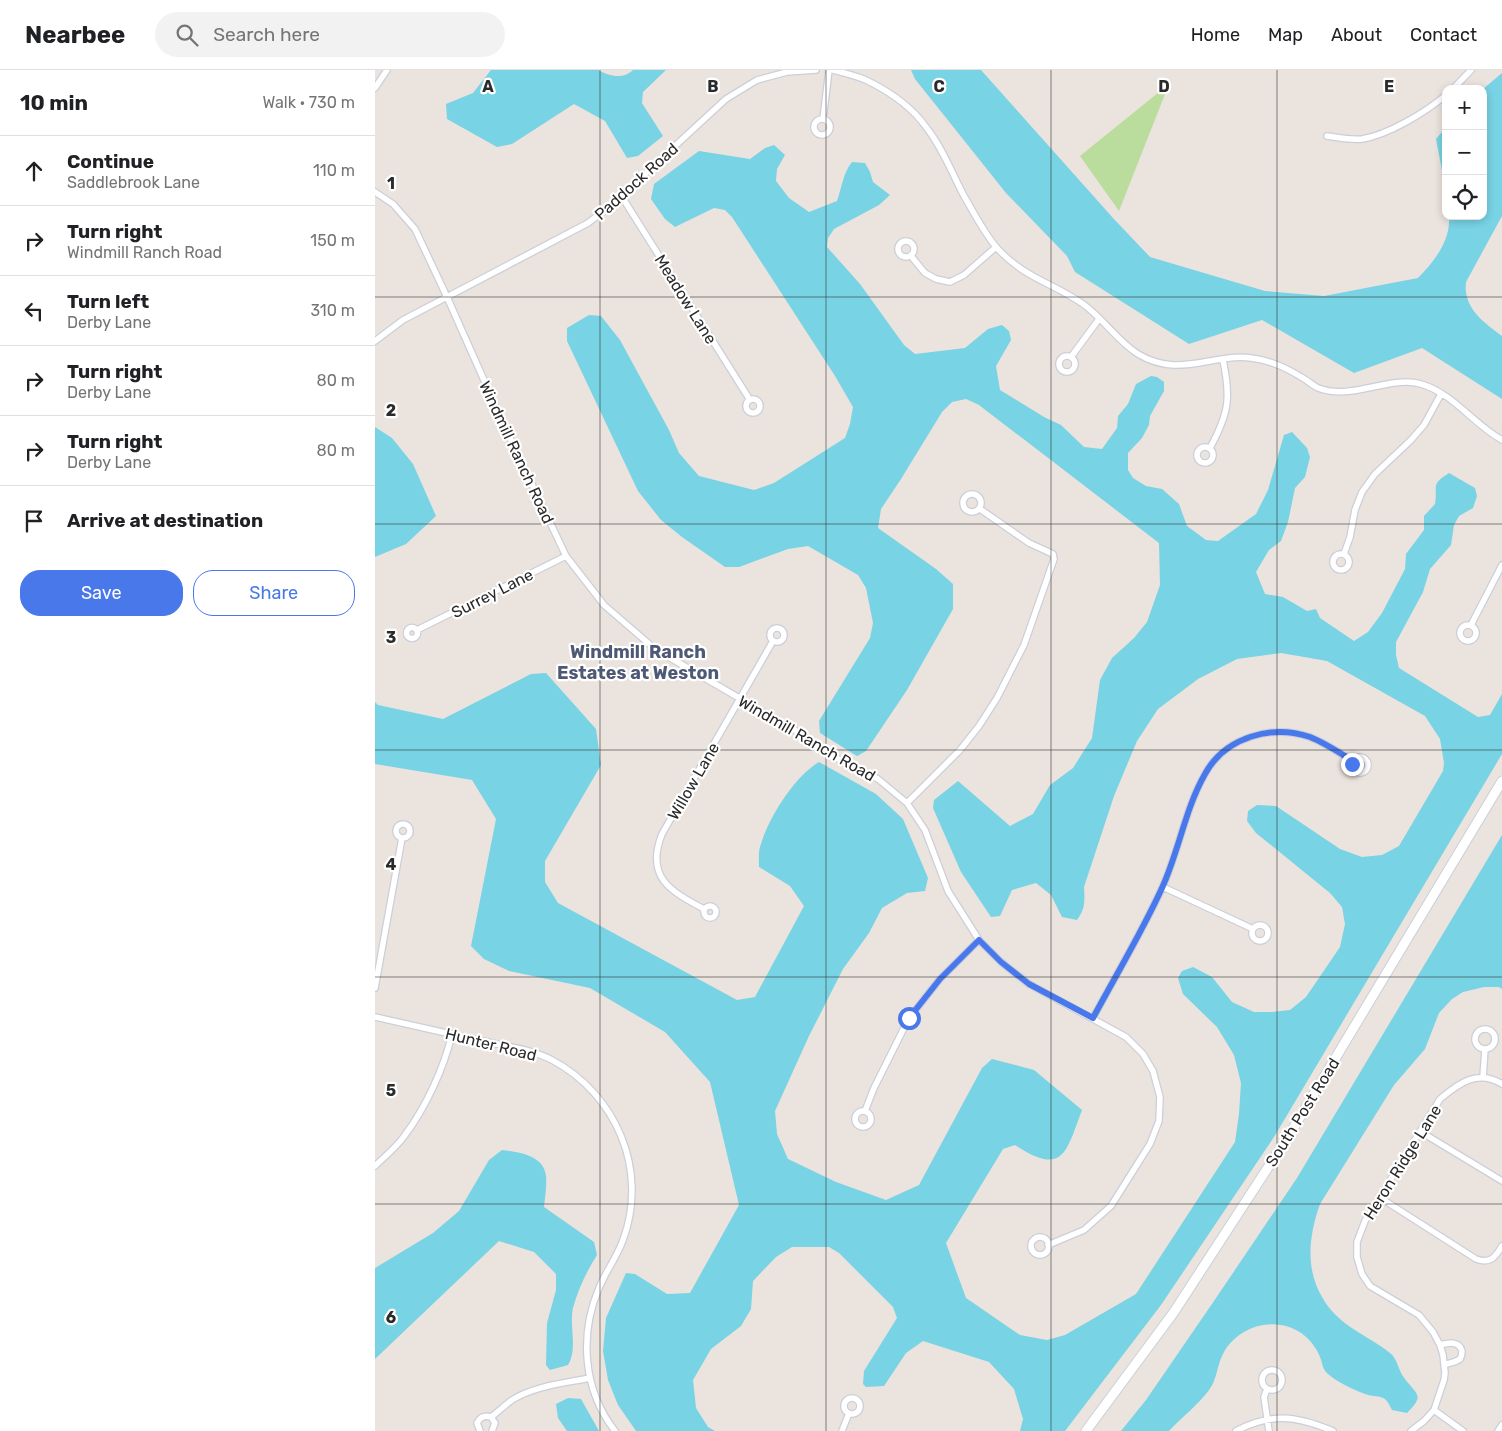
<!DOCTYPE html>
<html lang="en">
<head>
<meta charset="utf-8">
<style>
  :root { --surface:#fff; --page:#f2f2f2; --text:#202124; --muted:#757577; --line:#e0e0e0; --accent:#4978eb }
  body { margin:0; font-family:Rubik,sans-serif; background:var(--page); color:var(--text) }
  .controls { position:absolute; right:15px; top:15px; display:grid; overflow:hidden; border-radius:10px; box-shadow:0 2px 8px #0003 }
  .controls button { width:45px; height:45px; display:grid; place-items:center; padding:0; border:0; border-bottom:1px solid var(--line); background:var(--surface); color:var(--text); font:25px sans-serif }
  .stop { position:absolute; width:15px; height:15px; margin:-11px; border:4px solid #4978eb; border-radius:50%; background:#fff }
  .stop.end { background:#4978eb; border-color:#fff; box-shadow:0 1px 5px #0008 }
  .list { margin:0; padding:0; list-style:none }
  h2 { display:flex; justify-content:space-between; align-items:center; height:65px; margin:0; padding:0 20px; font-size:21px }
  h2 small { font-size:16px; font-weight:400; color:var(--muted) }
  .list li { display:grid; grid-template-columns:32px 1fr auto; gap:15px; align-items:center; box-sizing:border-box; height:70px; padding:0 20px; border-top:1px solid var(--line) }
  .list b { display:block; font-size:19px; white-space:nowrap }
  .list p { margin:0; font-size:16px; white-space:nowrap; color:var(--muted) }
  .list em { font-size:16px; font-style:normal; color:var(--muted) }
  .actions { display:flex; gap:10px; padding:15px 20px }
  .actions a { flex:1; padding:11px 0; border:1px solid var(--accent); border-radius:20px; text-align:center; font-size:18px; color:var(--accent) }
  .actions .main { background:var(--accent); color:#fff }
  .icon { flex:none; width:28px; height:28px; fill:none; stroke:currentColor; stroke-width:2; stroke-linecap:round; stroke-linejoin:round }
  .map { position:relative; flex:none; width:1127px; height:1361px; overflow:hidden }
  header { display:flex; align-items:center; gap:30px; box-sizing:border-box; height:70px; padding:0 25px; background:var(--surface); border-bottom:1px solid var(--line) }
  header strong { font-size:24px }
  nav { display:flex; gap:28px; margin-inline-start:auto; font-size:18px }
  .search { width:350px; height:45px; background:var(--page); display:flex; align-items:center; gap:12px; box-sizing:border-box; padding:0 18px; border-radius:28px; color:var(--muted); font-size:19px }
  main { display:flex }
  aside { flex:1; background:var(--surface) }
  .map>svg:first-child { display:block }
  .green { fill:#badd9d }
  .water { fill:#78d3e4 }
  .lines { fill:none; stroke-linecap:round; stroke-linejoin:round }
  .street-casing { stroke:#cbcfda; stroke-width:8 }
  .secondary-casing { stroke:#cbcfda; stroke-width:11 }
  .street { stroke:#fff; stroke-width:5.5 }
  .secondary { stroke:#fff; stroke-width:9 }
  .route { stroke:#4978eb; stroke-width:6 }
  .grid { fill:none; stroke:#2a2a2a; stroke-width:1; stroke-opacity:0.55 }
  .labels { text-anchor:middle; stroke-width:4.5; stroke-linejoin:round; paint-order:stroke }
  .street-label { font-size:16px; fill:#2a2a2a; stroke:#fff }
  .neighbourhood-label { font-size:18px; font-weight:bold; fill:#4e5976; stroke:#fff }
  .grid-label { font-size:16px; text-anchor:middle; font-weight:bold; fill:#2a2a2a; stroke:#fff; stroke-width:4.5; stroke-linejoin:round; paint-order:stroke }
</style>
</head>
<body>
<header>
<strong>Nearbee</strong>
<div class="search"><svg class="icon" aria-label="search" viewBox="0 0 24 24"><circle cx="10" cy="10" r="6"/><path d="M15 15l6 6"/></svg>Search here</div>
<nav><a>Home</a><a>Map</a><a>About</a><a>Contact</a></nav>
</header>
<main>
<aside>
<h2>10 min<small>Walk · 730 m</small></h2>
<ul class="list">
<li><svg class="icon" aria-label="ahead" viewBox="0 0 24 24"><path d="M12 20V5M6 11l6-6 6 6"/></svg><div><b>Continue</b><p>Saddlebrook Lane</p></div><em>110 m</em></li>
<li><svg class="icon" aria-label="right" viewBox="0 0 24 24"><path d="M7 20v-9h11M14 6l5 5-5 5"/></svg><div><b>Turn right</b><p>Windmill Ranch Road</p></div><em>150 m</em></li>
<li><svg class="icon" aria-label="left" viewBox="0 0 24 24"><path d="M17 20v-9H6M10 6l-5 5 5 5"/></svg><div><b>Turn left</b><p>Derby Lane</p></div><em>310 m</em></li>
<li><svg class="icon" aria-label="right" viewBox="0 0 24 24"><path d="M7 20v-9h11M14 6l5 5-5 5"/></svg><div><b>Turn right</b><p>Derby Lane</p></div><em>80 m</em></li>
<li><svg class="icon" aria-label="right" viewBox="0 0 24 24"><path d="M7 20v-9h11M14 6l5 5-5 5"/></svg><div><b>Turn right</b><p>Derby Lane</p></div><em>80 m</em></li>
<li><svg class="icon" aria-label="arrive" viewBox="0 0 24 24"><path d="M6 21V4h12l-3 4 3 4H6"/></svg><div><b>Arrive at destination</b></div></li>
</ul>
<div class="actions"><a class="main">Save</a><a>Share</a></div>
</aside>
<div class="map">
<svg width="1127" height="1361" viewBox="0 0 1127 1361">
  <rect width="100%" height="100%" fill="#ebe3dd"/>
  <path class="green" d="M 794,14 L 744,141 L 705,86 Z"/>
  <path class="water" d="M 116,0 L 223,0 C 234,6 248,10 258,0 L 291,0 L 268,22 L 267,33 L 288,66 L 263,86 L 252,88 L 230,51 L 199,34 L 137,74 L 122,77 L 72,49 L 71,34 L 98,23 Z
    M 536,0 L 606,0 L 738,148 L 775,187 L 890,221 L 949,226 L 1043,208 C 1059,192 1076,170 1074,146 L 1108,146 L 1108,19 L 1127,3 L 1127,146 L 1091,212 C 1088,238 1108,252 1127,266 L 1127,329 L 1047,278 L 979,303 L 887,250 L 814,274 L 700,202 L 692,186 L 631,123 L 540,9 Z
    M 1071,57 L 1071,121 L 1061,69 Z
    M 399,75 L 410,85 L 402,99 L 401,111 L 414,128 L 434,142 L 462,131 C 467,117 468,103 477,92 L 490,93 L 495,102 L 498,112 L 515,125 L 504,135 L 459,159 L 453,168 L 452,177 L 485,214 L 529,275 L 540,284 L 590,278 L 613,259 L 627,255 L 634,261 L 636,270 L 621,296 L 625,320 L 669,347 L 686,355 L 709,377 L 727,379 L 742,358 L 743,346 L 753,334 L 761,314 L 776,306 L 782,307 L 789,312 L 789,321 L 775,346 L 774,355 L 767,368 L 753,383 L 753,400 L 758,408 L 771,416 L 787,419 L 804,434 L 812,456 L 831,470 L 843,471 L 881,444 L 893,420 L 909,365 L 917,362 L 932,378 L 935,387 L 930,407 L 920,418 L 913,452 L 906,471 L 894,480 L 881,502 L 890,524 L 908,527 L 932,541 L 941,539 L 945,548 L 979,571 L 993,562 L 1007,543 L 1030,499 L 1031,484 L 1049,460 L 1049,446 L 1060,434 C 1063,415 1055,415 1074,403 L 1100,418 L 1102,426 L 1098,438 L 1084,446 L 1079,455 L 1076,475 L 1055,499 L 1048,522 L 1021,572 L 1021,585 L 1024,598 L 1103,647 L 1115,645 L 1127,624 L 1127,684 L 899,1067 L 786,1235 L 690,1361 L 645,1361 L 648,1349 L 639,1319 L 614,1292 L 548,1271 L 531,1283 L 509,1316 L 491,1317 L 488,1314 L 489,1301 L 522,1248 L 518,1237 L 464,1183 L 454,1177 L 417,1177 L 401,1187 L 378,1211 L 376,1239 L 366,1256 L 336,1279 L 318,1310 L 321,1338 L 333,1357 L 340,1361 L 261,1361 L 243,1335 L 233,1310 L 228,1281 L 231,1248 L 251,1203 L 260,1204 L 292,1224 L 315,1223 L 364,1135 L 335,1012 L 290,962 L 215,918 L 134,901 L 109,889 L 96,876 L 121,749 L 97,710 L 0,694 L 0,632 L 3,635 L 68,649 L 156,604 L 171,603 L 221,659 L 226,695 L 170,791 L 170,812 L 183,833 L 362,930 L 380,927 L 429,836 L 415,816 L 384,797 C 384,790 383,781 386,774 C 394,747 420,706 444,692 L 501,724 L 528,749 L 553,808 L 550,821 L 532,823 L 507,838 L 494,863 L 468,899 L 434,966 L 400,1041 L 402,1064 L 413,1089 L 461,1112 L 511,1130 L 544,1115 L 607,998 L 617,989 L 659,1000 L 707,1040 C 691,1082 689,1107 640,1075 L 628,1079 L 571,1173 L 591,1228 L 645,1265 L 672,1270 L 690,1265 L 761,1224 L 860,1072 L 864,1044 L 866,1013 L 859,985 L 842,957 L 808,924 L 803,908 L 807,901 L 818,897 L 837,907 L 857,932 L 879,942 L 897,942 L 915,940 L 931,927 L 965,877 L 970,854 L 967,837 L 955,823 L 881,763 L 872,751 L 873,741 L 882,735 L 901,736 L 965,779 L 987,787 L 1007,785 L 1024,776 L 1068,701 L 1069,693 L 1065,669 L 1050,646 L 952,591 L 906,583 L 862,589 L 823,609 L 783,639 L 762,671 L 739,726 L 709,817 C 710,831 710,839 702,850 L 687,847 L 676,825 L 661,813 L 637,820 L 625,846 L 616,847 L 586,802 L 558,738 L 559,730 L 583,711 L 635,756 L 658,744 L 675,715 L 698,698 L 717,668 L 725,610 L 737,588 L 759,568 L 772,552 L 785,515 L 784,473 L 604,335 L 591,329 L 577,332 L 567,342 L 526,409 L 506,439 L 503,458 L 561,499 L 578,514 L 578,539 L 532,620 L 491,681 L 482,686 L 445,663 L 444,651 L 495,568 L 498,553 L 491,518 L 483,505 L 433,476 L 413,479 L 364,497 L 350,497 L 307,467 L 286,450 L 263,421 L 192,271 L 192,258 L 214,245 L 226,246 L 245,270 L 294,360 L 304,383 L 324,406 L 379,420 L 399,413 L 470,368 L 475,354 L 478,337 L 460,306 L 357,147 L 350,140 L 339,138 L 300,157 L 290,149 L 276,129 L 279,114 L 324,81 L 375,89 L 390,78 Z
    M 0,357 L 17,368 L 38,394 L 61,446 L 31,474 L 0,487 Z
    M 1127,765 L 1127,919 L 1124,917 L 1109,917 L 1088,922 L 1077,929 L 1064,943 L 1050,979 L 1019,1015 L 945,1134 C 934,1165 930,1198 947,1227 C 963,1256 991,1264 1015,1283 C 1023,1289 1023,1301 1030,1309 C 1042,1325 1050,1325 1032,1343 L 1017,1340 C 1009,1322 1005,1329 990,1324 C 979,1320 962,1312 953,1304 C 947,1299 948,1294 945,1287 C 942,1279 936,1271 930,1266 C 903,1244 863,1255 848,1284 C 842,1295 842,1310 834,1320 C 823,1335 807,1347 794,1361 L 746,1361 L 771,1330 L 839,1231 L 922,1108 Z
    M 127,1080 C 143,1082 169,1085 171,1106 C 172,1116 170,1127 169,1137 L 219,1172 L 222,1185 C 212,1201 203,1219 198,1238 C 194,1257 203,1278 193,1295 L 175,1300 L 171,1295 L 172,1253 L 181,1220 L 181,1204 L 159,1182 L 124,1171 L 0,1289 L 0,1198 L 58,1163 L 84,1141 L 114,1090 Z
    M 193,1328 L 206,1329 L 224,1361 L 192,1361 L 183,1348 L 181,1334 Z"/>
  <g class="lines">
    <g class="street-casing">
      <path id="street" d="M 458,0 C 469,3 483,6 493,11 C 515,22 537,37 551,57 C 567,77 577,103 589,126 C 599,143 609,163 622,178 C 649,208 678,213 708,234 C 729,249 742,271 763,284 C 804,309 837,283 876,288 C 895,290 910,297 926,307 C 932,310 937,315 943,318 C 978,331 1014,305 1046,314 C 1079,324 1098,354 1127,370
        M 0,18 L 12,0
        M 1078,19 L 1096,0
        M439 57a8 8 0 1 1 16 0a8 8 0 1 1-16 0Z
        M 448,49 L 454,0
        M 952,66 C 964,68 975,70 987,69 C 1013,65 1051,42 1071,25
        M 0,122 L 18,134 L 40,159 L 72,227 L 133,364 L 191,486 L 229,535 L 280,579 L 426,664 L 466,691 L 503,709 L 532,733 L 550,760 L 573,821 L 604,870 L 626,892 L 654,914 L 751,967 L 768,984 L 778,1001 L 785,1027 L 784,1051 L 775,1074 L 736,1136 L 709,1160 L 673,1175
        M 247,127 L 375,330
        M523 179a8 8 0 1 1 16 0a8 8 0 1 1-16 0Z
        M 536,186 L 550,203 L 561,209 L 575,212 L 589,205 L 621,177
        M 0,271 L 28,250 L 213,153 L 247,127 L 275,99 L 351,29 L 382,10 L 412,2 L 441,0
        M684 294a8 8 0 1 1 16 0a8 8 0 1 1-16 0Z
        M 696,287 L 724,249
        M371 336a7 7 0 1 1 14 0a7 7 0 1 1-14 0Z
        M822 385a8 8 0 1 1 16 0a8 8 0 1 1-16 0Z
        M 835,378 C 854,343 856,328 848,290
        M588 433a9 9 0 1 1 18 0a9 9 0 1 1-18 0Z
        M958 492a8 8 0 1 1 16 0a8 8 0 1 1-16 0Z
        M 969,484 L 975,467 L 980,440 L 987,422 L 1000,404 L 1036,370 L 1049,355 L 1066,324
        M1085 563a8 8 0 1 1 16 0a8 8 0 1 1-16 0Z
        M 1096,555 L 1127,495
        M31.5 563a5.5 5.5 0 1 1 11 0a5.5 5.5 0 1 1-11 0Z
        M395 565a7 7 0 1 1 14 0a7 7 0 1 1-14 0Z
        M 42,560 L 191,486
        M977 695a8 8 0 1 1 16 0a8 8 0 1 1-16 0Z
        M 532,733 L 585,680 L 604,656 L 622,628 L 649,575 L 679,489 L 678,484 L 654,473 L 605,439
        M21 761a7 7 0 1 1 14 0a7 7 0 1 1-14 0Z
        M 788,817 L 878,859
        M329 842a6 6 0 1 1 12 0a6 6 0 1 1-12 0Z
        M 329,839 C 295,821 270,807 287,764 L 398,571
        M877 863a8 8 0 1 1 16 0a8 8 0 1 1-16 0Z
        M 0,918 L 27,768
        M 0,947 C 36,955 72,963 107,971 C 130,976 156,979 177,990 C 241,1024 274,1100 248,1170 C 242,1187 231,1201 224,1218 C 204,1265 208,1320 240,1361
        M 718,948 C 741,905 767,862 787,818 C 804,781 810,739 830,704 C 850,667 897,654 935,667 C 950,673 965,683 978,691
        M1100 969a10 10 0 1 1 20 0a10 10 0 1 1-20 0Z
        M 1108,1007 L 1110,979
        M480 1049a8 8 0 1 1 16 0a8 8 0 1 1-16 0Z
        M 490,1041 L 499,1018 L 534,948 L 565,909 L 604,870
        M 1046,1062 L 1127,1111
        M 0,1096 C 10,1086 22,1077 30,1065 C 51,1037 69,998 77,964
        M 1004,1127 L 1101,1189 C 1115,1194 1120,1188 1127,1176
        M656 1176a9 9 0 1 1 18 0a9 9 0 1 1-18 0Z
        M 1065,1275 C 1073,1273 1084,1270 1087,1281 C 1087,1284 1087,1286 1085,1289 C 1081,1292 1074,1293 1069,1295
        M887 1310a10 10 0 1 1 20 0a10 10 0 1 1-20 0Z
        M 892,1319 L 889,1327 L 894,1361
        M469 1336a8 8 0 1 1 16 0a8 8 0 1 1-16 0Z
        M 1059,1340 L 1088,1361
        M 116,1347 L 120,1353 L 117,1361
        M 105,1361 L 102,1353 C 105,1347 110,1345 116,1347 C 123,1342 130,1335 137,1330 C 159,1316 190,1313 215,1308
        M 467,1361 L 474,1343
        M 861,1361 C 897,1342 922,1346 958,1361
        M 1036,1361 L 1049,1351 L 1059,1340 L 1069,1310 L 1070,1303 L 1068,1285 L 1065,1275 L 1058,1262 L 1044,1245 L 995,1216 L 987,1204 L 982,1187 L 982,1172 L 990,1151 L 1065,1029 C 1084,1013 1103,999 1127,1014
        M 1123,1361 L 1127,1355"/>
    </g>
    <g class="secondary-casing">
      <path id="secondary" d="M 711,1361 L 799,1242 L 916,1062 L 1127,711"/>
    </g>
    <use href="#street" class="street"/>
    <use href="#secondary" class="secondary"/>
  </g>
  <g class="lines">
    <path class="route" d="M 534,948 L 565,909 L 604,870 L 626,892 L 654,914 L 718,948 C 741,905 767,862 787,818 C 804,781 810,739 830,704 C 850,667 897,654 935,667 C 950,673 965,683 978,691 L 977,694"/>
  </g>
  <path class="grid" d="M 225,0 L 225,1361M 451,0 L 451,1361M 676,0 L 676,1361M 902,0 L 902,1361M 0,227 L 1127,227M 0,454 L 1127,454M 0,680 L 1127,680M 0,907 L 1127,907M 0,1134 L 1127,1134"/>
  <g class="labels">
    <g class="street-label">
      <text transform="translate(261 111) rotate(-42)" y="6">Paddock Road</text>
      <text transform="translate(311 229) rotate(58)" y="6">Meadow Lane</text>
      <text transform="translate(142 382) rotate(65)" y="6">Windmill Ranch Road</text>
      <text transform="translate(117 523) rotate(-27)" y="6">Surrey Lane</text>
      <text transform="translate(432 668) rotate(30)" y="6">Windmill Ranch Road</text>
      <text transform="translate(318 711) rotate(-60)" y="6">Willow Lane</text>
      <text transform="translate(116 974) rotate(14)" y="6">Hunter Road</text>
      <text transform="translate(927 1042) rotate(-58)" y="6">South Post Road</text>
      <text transform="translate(1027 1092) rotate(-58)" y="6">Heron Ridge Lane</text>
    </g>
    <g class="neighbourhood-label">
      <text x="263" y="588">Windmill Ranch<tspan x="263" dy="21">Estates at Weston</tspan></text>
    </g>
  </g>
  <g class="grid-label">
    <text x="113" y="22">A</text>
    <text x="338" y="22">B</text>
    <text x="564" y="22">C</text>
    <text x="789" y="22">D</text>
    <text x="1014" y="22">E</text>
    <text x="16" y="119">1</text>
    <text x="16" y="346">2</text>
    <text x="16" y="573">3</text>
    <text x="16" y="800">4</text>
    <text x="16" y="1026">5</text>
    <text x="16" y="1253">6</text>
  </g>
</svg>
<div class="controls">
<button>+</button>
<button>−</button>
<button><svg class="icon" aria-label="locate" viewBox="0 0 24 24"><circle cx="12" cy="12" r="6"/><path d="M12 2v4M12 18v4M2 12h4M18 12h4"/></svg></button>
</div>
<div class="stop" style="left:534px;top:948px"></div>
<div class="stop end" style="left:977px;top:694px"></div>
</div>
</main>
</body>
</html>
